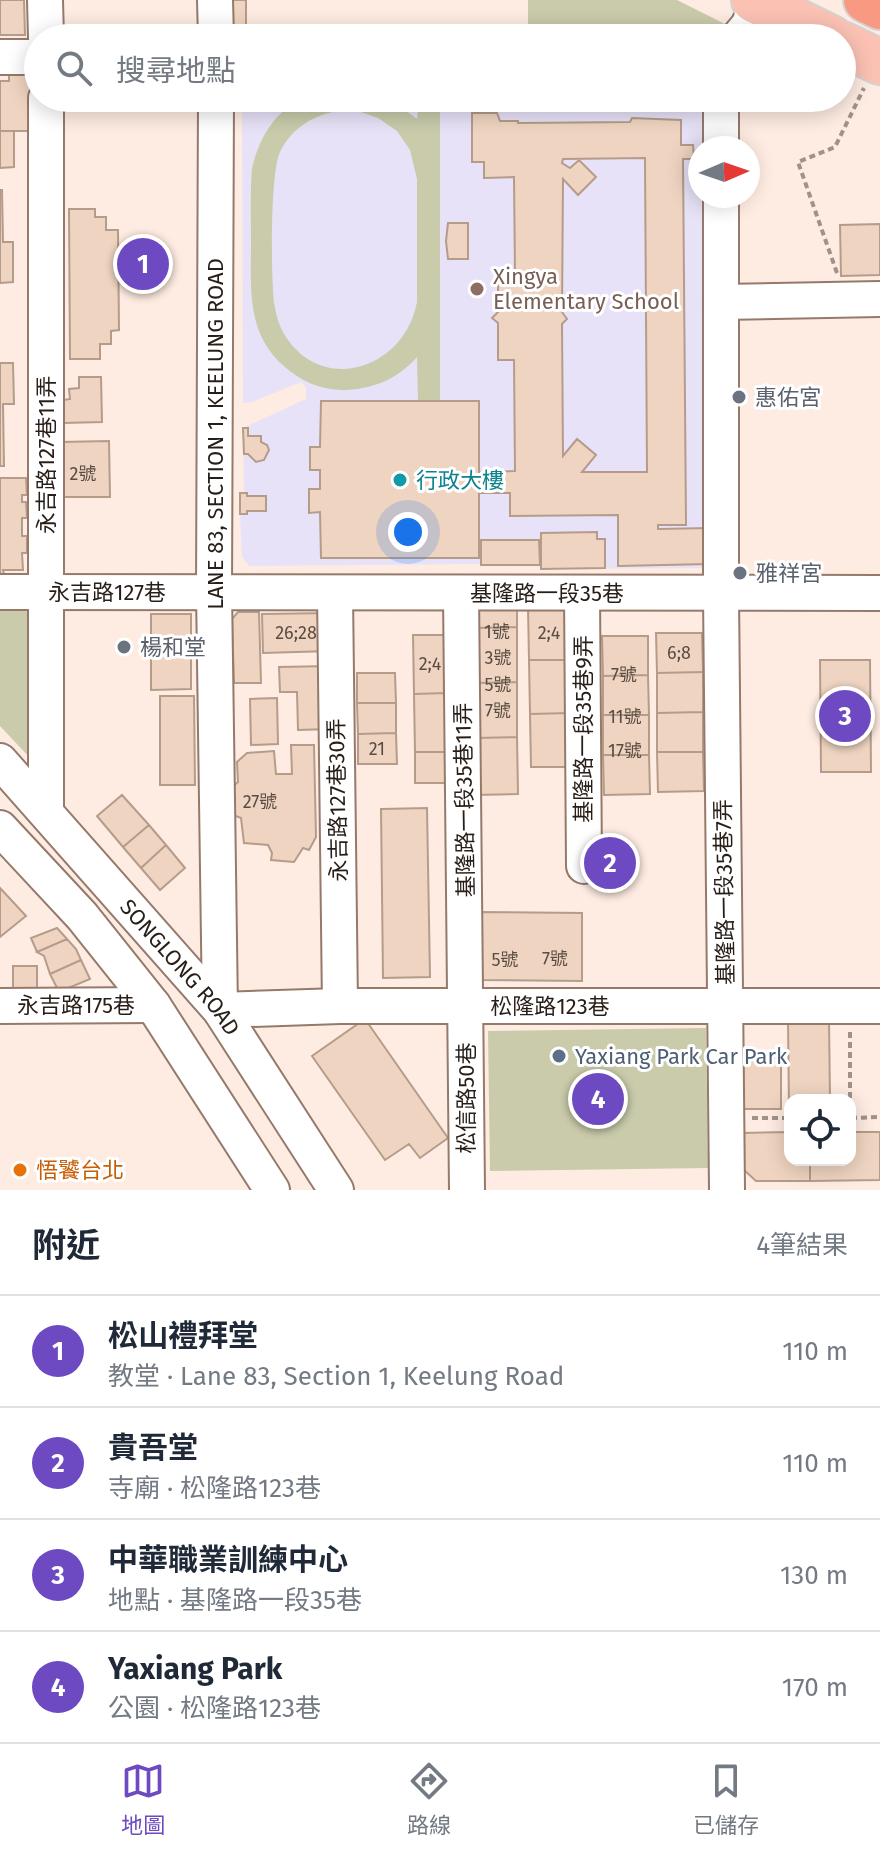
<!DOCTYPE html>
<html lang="zh-TW">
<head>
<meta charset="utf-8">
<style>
  :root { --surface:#fff; --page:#f6f6f7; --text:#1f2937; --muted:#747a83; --line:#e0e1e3; --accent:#6d49c2 }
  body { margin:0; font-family:"Fira Sans","Noto Sans TC",sans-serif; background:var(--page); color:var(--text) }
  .controls { position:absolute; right:24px; bottom:24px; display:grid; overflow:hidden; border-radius:16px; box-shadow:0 4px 20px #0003 }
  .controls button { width:72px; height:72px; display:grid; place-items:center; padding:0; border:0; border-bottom:2px solid var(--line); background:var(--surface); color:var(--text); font:40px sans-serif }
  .compass { position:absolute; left:688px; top:136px; width:72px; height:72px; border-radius:50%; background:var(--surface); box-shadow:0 4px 20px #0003; rotate:88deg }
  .you { position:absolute; left:408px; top:532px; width:28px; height:28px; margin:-20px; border:6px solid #fff; border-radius:50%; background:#1a73e8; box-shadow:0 0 0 12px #1a73e833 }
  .badge { display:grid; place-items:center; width:52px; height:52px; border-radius:50%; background:var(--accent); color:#fff; font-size:26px; font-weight:700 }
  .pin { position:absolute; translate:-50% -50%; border:4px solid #fff; box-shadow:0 2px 8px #0006 }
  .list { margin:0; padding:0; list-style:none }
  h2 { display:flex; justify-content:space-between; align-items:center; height:104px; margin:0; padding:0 32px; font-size:34px }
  h2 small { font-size:26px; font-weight:400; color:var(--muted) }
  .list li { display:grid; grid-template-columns:52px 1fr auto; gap:24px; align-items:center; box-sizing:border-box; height:112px; padding:0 32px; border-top:2px solid var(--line) }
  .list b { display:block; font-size:30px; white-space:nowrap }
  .list p { margin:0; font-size:26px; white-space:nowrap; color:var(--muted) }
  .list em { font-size:26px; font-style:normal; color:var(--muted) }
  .icon { flex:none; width:44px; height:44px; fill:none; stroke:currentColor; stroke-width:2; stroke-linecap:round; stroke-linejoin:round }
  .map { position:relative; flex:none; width:880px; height:1190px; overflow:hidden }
  .search { position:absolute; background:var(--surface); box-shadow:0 4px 20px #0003; left:24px; right:24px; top:24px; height:88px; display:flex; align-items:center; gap:20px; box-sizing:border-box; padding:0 28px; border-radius:44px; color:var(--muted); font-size:30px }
  .sheet { height:552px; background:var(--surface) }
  nav { display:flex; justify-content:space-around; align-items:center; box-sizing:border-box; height:112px; border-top:2px solid var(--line); background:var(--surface); font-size:22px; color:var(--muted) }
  nav a { display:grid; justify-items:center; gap:4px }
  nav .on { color:var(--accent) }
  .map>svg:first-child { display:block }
  .commercial { fill:#e8e2f8 }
  .green { fill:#c9cbab; fill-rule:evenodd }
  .building { fill:#efd5c1; stroke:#b59c8a; stroke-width:2; fill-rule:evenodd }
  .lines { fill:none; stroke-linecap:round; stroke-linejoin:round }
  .minor-casing { stroke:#957a6b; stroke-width:38 }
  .major-casing { stroke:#d4d2d1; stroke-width:48 }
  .highway-casing { stroke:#d4d2d1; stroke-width:48 }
  .path { stroke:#a09189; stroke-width:4; stroke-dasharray:6 4; stroke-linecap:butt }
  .minor { stroke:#fff; stroke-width:34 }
  .major { stroke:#fbc2b4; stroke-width:44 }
  .highway { stroke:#f89982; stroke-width:44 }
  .education-dot { fill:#8d6e63; stroke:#fff; stroke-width:3 }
  .worship-dot { fill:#6b7280; stroke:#fff; stroke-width:3 }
  .culture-dot { fill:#0f9aa8; stroke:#fff; stroke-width:3 }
  .service-dot { fill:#5c6f8a; stroke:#fff; stroke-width:3 }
  .food-dot { fill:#e8710a; stroke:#fff; stroke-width:3 }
  .labels { text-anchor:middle; stroke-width:6; stroke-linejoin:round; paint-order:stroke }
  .number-label { font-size:18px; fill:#5a4c42 }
  .education-label { font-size:22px; fill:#785e54; stroke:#fff; text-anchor:start }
  .worship-label { font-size:22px; fill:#5b616d; stroke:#fff; text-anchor:start }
  .street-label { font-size:22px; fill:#281e18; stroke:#fff }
  .culture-label { font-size:22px; fill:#0d838f; stroke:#fff; text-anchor:start }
  .service-label { font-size:22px; fill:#4e5e75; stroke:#fff; text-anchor:start }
  .food-label { font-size:22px; fill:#c56008; stroke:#fff; text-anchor:start }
</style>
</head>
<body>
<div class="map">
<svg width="880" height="1190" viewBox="0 0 880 1190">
  <rect width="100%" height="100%" fill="#feece2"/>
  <path class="commercial" d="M 242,98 L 711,98 L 711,148 L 700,148 L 700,196 L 711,196 L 708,568 L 540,569 L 540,566 L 480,566 L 480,564 L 249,566 L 242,557 L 240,514 L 240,493 L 244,493 L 243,428 L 306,399 L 306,388 L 301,382 L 252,402 L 243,403 Z"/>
  <path class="green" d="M 528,0 L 677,0 L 729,26 L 722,38 L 528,38 Z
    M 302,98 L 389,98 L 417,119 L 419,102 L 440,102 L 440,401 L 418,401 L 417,357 C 397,380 371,390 341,390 C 319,389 301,381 285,367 C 246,334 251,289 251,242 C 251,218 250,193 252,168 C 260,137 273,114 302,98 ZM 337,111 L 358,111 L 378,118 L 397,131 L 410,150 L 417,179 L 417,302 C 404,371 319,396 283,332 C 278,323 276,313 274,303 C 271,277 270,173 280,152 C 292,128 312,116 337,111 Z
    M 32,608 L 31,759 L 0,726 L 0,609 Z
    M 706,1028 L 708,1168 L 490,1171 L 488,1031 Z"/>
  <path class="building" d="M 0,0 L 24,0 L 25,35 L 0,35 Z
    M 230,0 L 246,0 L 246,38 L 232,38 Z
    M 9,72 L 26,72 L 31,76 L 32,131 L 0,131 L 0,81 L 9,81 Z
    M 472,113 L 497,113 L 500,121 L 518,121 L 518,123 L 630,122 L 632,118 L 681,120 L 681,145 L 693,145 L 694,159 L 683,159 L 686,525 L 658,525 L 658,529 L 709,528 L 709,564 L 618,566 L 618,515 L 510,516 L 510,493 L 481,493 L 481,472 L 515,471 L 514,360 L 498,360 L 498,323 L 492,318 L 498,312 L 498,274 L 515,274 L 514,177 L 484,178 L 484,162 L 472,162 ZM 645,158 L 647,472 L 582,472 L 596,455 L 577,439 L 563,456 L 562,324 L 567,319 L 562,312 L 563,179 L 578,195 L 596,177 L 579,160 L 570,168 L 562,163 L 563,159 Z
    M 0,131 L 14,131 L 14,167 L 0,168 Z
    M 0,190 L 2,190 L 3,242 L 13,242 L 13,282 L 0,283 Z
    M 69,209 L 95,209 L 95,217 L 106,217 L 106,230 L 118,230 L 119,330 L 111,331 L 111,344 L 100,344 L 100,359 L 70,359 Z
    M 448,223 L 468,223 L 468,259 L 448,259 L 446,241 Z
    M 880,224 L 880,275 L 841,276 L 840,225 Z
    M 0,363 L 13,363 L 14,404 L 3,404 L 4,466 L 0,466 Z
    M 79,377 L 101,377 L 102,422 L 64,423 L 63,400 L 70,399 L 69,389 L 79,388 Z
    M 321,401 L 479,401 L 479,558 L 321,558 L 320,512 L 309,513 L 309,489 L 320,489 L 320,470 L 310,470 L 310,447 L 320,447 Z
    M 243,428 L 248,428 L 248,436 L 261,436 L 261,442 L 267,445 L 269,450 L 264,460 L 256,462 L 248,454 L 244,454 Z
    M 109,441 L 110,497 L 60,497 L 60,442 Z
    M 0,478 L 26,478 L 27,495 L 22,495 L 22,502 L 26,502 L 27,518 L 22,518 L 22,536 L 27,536 L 27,553 L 22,553 L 23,570 L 3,570 L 4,574 L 0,574 Z
    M 240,493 L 247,493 L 247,496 L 266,496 L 266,511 L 247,511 L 247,514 L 240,514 Z
    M 597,532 L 597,539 L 605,539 L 605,568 L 541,569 L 541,533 Z
    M 481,540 L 539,540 L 540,565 L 481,565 Z
    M 475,604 L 517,604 L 517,627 L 475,628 Z
    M 569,606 L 570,660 L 529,660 L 528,607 Z
    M 238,612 L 259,612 L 261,683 L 234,683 L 232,619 Z
    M 329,613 L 330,651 L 263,653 L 262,614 Z
    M 151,614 L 191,614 L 191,689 L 151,690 Z
    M 517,627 L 517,682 L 475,683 L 475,628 Z
    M 656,633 L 702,633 L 703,672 L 657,673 Z
    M 413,635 L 447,635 L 447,693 L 414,694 Z
    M 602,636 L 648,636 L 648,675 L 603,676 Z
    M 529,660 L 570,660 L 571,713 L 530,714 Z
    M 820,660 L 870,660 L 871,772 L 821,772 Z
    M 330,666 L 331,729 L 298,730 L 297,692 L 280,692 L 279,667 Z
    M 703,672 L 703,712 L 657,713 L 657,673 Z
    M 357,673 L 395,673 L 396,703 L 357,703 Z
    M 648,675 L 649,715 L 603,715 L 603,676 Z
    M 517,682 L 517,737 L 475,738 L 475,683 Z
    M 447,693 L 448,752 L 415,752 L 414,694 Z
    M 160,696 L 194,696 L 195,785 L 160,785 Z
    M 277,698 L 278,744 L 251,745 L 250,699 Z
    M 357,703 L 396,703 L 396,733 L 358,734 Z
    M 703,712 L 703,752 L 657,752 L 657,713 Z
    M 571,713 L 572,767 L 531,767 L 530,714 Z
    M 603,715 L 649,715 L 649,755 L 603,755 Z
    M 396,733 L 397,764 L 358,764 L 358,734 Z
    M 517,737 L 518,794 L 475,795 L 475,738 Z
    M 291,745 L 314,745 L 316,837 L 309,850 L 303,848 L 294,862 L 271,860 L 272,853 L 268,845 L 244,843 L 241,818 L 233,815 L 233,786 L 238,782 L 237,762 L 247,753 L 274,751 L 276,774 L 292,774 Z
    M 415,752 L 448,752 L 448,783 L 415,783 Z
    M 657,752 L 703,752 L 704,791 L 658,792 Z
    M 603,755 L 649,755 L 650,794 L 604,795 Z
    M 122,795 L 149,825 L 123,847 L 97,816 Z
    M 427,808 L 430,977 L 383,978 L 381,809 Z
    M 149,825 L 166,845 L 141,868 L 123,847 Z
    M 166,845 L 185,868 L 160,890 L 141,868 Z
    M 0,888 L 26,916 L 0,937 Z
    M 478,912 L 582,913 L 582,981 L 477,980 Z
    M 57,928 L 67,939 L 37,952 L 31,938 Z
    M 67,939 L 76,949 L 81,960 L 50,974 L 44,956 L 37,952 Z
    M 81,960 L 90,979 L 59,992 L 50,974 Z
    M 13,966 L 37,966 L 37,992 L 13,992 Z
    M 365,1019 L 448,1138 L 420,1158 L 409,1144 L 385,1160 L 312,1056 Z
    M 829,1020 L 830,1100 L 790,1100 L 789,1109 L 788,1021 Z
    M 742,1058 L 781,1058 L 781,1109 L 742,1109 Z
    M 790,1132 L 790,1160 L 810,1160 L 810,1181 L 756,1181 L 743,1169 L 743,1133 Z
    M 850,1132 L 880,1132 L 880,1180 L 810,1181 L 810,1160 L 850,1160 Z"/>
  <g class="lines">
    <g class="minor-casing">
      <g id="minor">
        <path d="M 45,0 L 46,38"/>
        <path d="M 215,0 L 216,38"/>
        <path d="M 738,38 L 748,26 L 759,2"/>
        <path d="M 0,57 L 38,57"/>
        <path d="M 216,98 L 214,591 L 220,1010 L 340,1006 L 880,1006"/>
        <path d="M 721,98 L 721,148"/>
        <path d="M 721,196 L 721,595 L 727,1190"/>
        <path d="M 721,302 L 880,299"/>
        <path d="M 0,592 L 880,593"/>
        <path d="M 461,593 L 467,1190"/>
        <path d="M 582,593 L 584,866"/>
        <path d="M 335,594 L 340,1006"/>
        <path id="s1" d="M 0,761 L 220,1010 L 336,1190"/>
        <path d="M 46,812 L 46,98"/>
        <path d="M 0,828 L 82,916 L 153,1005 L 272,1190"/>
        <path d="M 0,1006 L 153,1005"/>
      </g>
    </g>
    <g class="major-casing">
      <path id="major" d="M 754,0 L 831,38
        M 842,44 L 880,62"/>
    </g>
    <g class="highway-casing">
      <path id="highway" d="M 866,0 L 880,7"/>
    </g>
    <path class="path" d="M 837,273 L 798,162 L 835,147 L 864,88
      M 752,1118 L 790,1118
      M 850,1118 L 850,1032
      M 851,1118 L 880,1117"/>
    <use href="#minor" class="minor"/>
    <use href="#major" class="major"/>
    <use href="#highway" class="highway"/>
  </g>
  <circle class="education-dot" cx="477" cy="289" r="8"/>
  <g class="worship-dot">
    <circle cx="739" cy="397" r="8"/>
    <circle cx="740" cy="573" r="8"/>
    <circle cx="124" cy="647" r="8"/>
  </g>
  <circle class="culture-dot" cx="400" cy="480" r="8"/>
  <circle class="service-dot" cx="559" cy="1056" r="8"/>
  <circle class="food-dot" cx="20" cy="1170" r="8"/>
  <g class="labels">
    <g class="number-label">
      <text x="83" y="480">2號</text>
      <text x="497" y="638">1號</text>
      <text x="296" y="639">26;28</text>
      <text x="549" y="639">2;4</text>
      <text x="679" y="659">6;8</text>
      <text x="498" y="664">3號</text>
      <text x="430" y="670">2;4</text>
      <text x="624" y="681">7號</text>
      <text x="498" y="691">5號</text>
      <text x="498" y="717">7號</text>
      <text x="625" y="723">11號</text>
      <text x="377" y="755">21</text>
      <text x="625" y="757">17號</text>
      <text x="260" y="808">27號</text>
      <text x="555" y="965">7號</text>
      <text x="505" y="966">5號</text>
    </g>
    <g class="education-label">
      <text x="493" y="284">Xingya<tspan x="493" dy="25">Elementary School</tspan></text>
    </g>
    <g class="worship-label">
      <text x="755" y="405">惠佑宮</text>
      <text x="756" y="581">雅祥宮</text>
      <text x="140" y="655">楊和堂</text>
    </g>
    <g class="street-label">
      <text transform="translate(215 434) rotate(-90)" y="8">LANE 83, SECTION 1, KEELUNG ROAD</text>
      <text transform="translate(46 455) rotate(-90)" y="8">永吉路127巷11弄</text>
      <text x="107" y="600">永吉路127巷</text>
      <text x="547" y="601">基隆路一段35巷</text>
      <text transform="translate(583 729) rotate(-90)" y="8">基隆路一段35巷9弄</text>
      <text transform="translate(337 800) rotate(-91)" y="8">永吉路127巷30弄</text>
      <text transform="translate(464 800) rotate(-91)" y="8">基隆路一段35巷11弄</text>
      <text transform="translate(724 892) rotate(-91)" y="8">基隆路一段35巷7弄</text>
      <text dy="8" stroke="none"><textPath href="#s1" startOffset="274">SONGLONG ROAD</textPath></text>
      <text x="76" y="1013">永吉路175巷</text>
      <text x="550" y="1014">松隆路123巷</text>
      <text transform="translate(466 1098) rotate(-90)" y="8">松信路50巷</text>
    </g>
    <g class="culture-label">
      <text x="416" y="488">行政大樓</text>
    </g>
    <g class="service-label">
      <text x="575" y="1064">Yaxiang Park Car Park</text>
    </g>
    <g class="food-label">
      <text x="36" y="1178">悟饕台北</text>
    </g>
  </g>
</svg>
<div class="controls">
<button><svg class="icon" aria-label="locate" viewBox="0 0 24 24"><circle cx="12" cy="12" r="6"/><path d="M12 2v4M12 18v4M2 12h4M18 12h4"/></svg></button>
</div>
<svg class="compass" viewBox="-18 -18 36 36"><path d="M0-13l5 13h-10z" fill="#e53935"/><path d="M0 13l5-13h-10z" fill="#747a83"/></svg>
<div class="you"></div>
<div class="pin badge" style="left:143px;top:264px">1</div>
<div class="pin badge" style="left:610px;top:863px">2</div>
<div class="pin badge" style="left:845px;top:716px">3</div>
<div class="pin badge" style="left:598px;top:1099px">4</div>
<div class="search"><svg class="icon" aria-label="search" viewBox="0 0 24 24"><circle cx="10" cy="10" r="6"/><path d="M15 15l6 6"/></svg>搜尋地點</div>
</div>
<section class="sheet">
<h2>附近<small>4筆結果</small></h2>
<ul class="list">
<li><span class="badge">1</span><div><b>松山禮拜堂</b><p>教堂 · Lane 83, Section 1, Keelung Road</p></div><em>110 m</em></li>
<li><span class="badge">2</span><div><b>貴吾堂</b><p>寺廟 · 松隆路123巷</p></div><em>110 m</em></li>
<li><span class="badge">3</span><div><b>中華職業訓練中心</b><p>地點 · 基隆路一段35巷</p></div><em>130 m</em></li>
<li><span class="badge">4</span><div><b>Yaxiang Park</b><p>公園 · 松隆路123巷</p></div><em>170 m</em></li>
</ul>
</section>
<nav>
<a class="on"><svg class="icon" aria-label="map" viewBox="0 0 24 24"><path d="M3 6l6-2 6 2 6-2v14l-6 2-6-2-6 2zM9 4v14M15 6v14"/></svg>地圖</a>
<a><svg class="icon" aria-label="directions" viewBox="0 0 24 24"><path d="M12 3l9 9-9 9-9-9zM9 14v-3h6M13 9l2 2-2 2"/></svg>路線</a>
<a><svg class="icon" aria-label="saved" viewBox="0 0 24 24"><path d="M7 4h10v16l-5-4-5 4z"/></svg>已儲存</a>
</nav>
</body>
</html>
